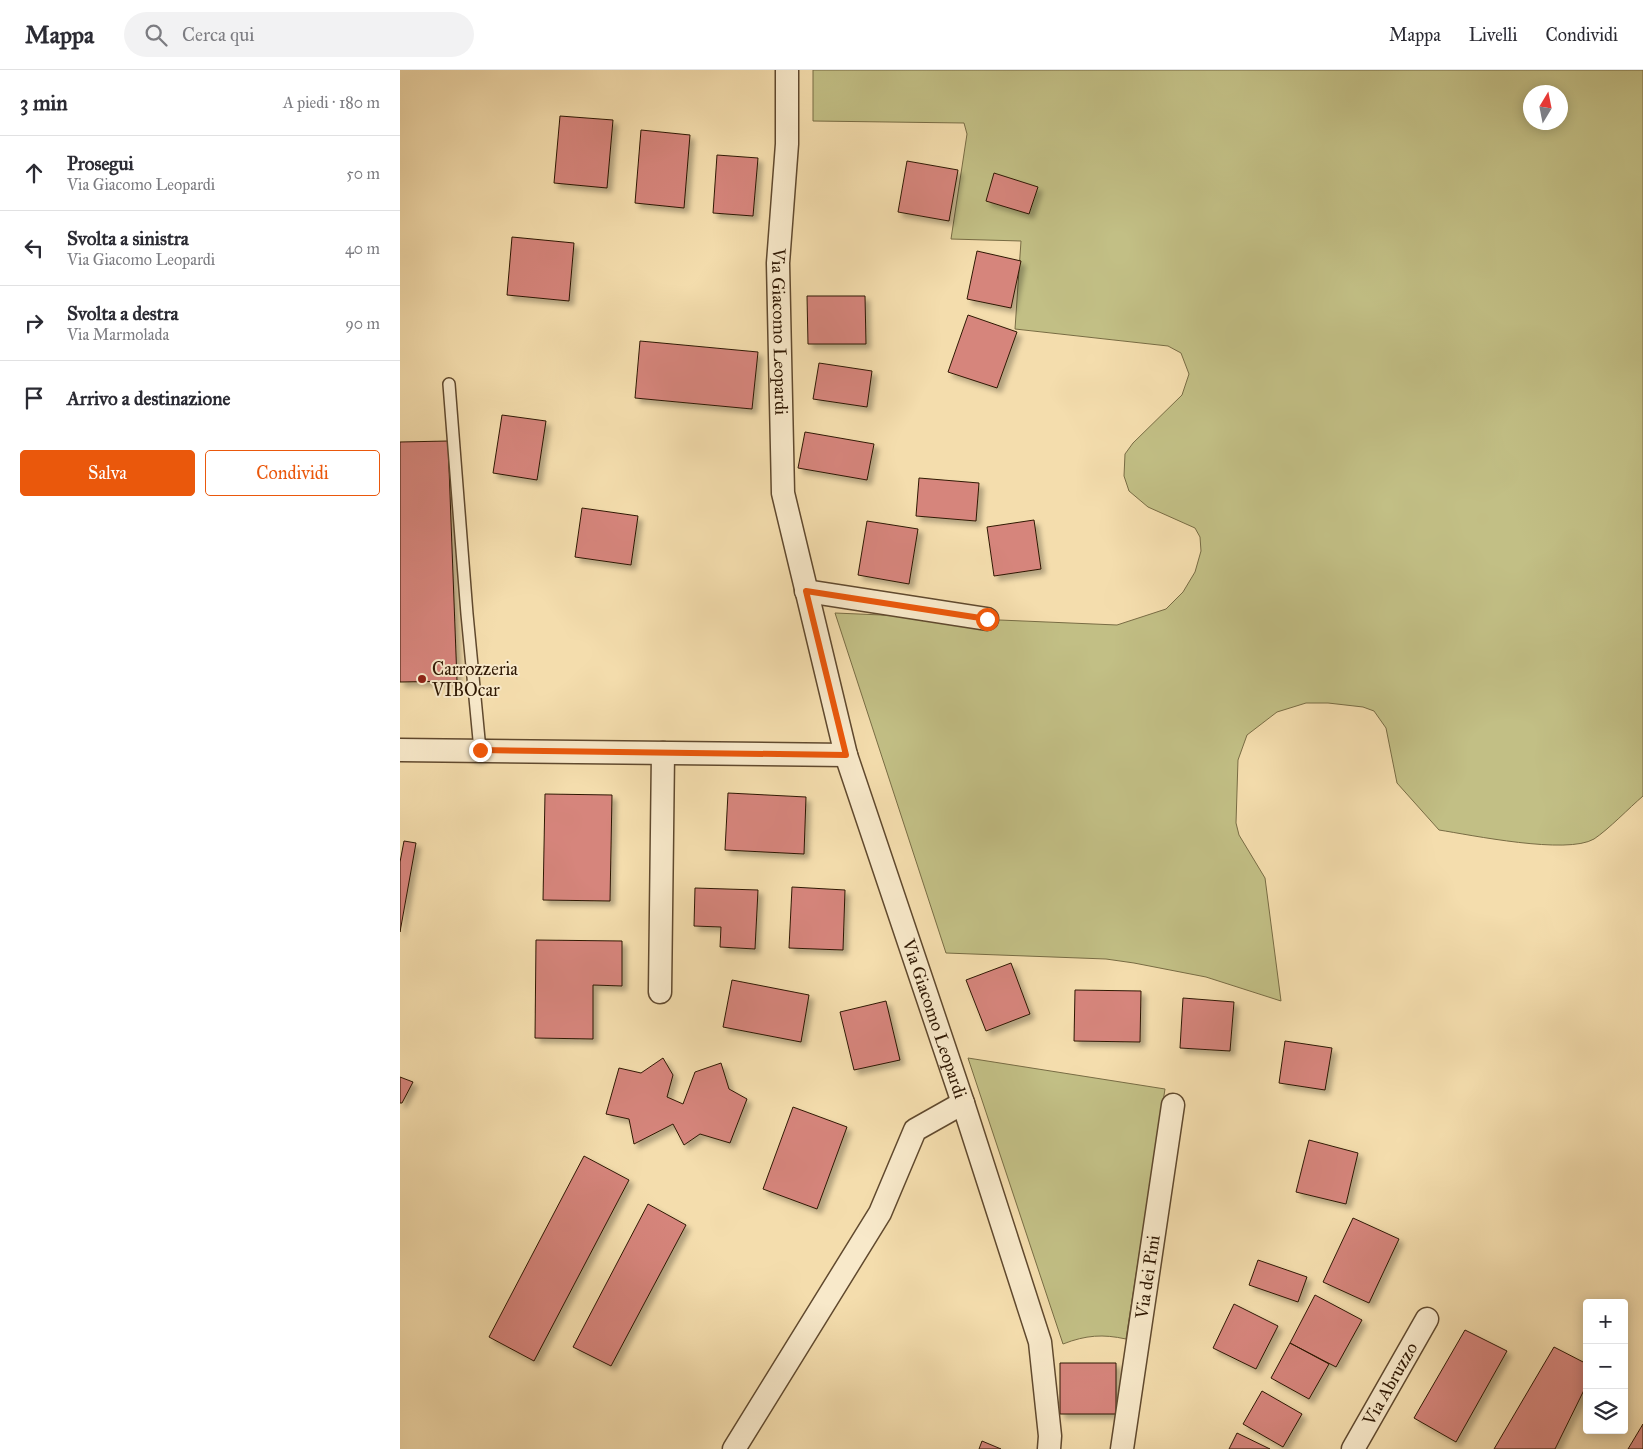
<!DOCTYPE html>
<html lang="it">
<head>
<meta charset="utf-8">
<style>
  :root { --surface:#fff; --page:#f2f2f3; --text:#2b2b33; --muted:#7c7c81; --line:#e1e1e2; --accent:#ea580c }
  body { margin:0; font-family:"IM FELL Great Primer",serif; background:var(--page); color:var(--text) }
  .controls { position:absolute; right:15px; bottom:15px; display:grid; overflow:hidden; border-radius:5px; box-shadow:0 2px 12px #0003 }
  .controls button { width:45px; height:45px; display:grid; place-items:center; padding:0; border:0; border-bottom:1px solid var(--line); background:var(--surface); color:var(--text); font:25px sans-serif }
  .compass { position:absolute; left:1123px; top:15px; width:45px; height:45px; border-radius:50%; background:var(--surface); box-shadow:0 2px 12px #0003; rotate:10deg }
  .stop { position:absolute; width:15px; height:15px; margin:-11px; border:4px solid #ea580c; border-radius:50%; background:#fff }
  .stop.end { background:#ea580c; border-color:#fff; box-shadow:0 1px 5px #0008 }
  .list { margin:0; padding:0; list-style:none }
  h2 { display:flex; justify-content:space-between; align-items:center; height:65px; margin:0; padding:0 20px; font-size:21px }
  h2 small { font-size:16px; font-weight:400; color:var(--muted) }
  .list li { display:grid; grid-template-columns:32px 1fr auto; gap:15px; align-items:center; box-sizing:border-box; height:75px; padding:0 20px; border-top:1px solid var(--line) }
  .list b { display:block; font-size:19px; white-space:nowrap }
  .list p { margin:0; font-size:16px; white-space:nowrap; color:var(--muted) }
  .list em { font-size:16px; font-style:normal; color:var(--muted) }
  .actions { display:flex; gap:10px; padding:15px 20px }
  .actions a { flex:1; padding:11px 0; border:1px solid var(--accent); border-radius:5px; text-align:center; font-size:18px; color:var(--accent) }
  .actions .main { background:var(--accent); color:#fff }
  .icon { flex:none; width:28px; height:28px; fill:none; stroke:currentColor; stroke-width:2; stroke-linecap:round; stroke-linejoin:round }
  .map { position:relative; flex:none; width:1243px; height:1379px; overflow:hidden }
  header { display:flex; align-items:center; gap:30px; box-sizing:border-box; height:70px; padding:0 25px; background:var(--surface); border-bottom:1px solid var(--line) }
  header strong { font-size:24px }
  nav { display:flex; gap:28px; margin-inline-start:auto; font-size:18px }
  .search { width:350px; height:45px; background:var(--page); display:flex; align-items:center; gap:12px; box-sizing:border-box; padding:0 18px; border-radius:28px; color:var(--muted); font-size:19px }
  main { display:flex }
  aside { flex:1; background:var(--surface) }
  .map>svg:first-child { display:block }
  .green { fill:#c2bf85; stroke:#786c44; fill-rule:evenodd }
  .building { fill:#d6857c; stroke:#2f1803; filter:url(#shadow) }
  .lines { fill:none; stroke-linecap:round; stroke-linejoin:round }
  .service-casing { stroke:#60492e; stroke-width:14 }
  .minor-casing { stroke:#60492e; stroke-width:25 }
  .service { stroke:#f8e9ca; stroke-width:11 }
  .minor { stroke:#f8e9ca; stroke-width:22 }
  .route { stroke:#ea580c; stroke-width:6 }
  .poi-dot { fill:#8f2418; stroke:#f8e9ca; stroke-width:2 }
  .labels { text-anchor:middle; stroke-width:4; stroke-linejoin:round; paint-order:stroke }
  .street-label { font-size:18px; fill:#2f1803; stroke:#f8e9ca }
  .poi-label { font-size:18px; fill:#2f1803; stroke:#f8e9ca; text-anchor:start }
</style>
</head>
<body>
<header>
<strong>Mappa</strong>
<div class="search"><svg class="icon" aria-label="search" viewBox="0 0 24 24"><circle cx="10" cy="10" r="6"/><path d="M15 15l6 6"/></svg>Cerca qui</div>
<nav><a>Mappa</a><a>Livelli</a><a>Condividi</a></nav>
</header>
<main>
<aside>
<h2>3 min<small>A piedi · 180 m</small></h2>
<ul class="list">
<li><svg class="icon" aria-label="ahead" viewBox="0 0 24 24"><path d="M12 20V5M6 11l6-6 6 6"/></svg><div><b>Prosegui</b><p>Via Giacomo Leopardi</p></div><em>50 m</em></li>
<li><svg class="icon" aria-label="left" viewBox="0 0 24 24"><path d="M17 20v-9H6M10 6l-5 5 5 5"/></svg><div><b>Svolta a sinistra</b><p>Via Giacomo Leopardi</p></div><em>40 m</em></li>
<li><svg class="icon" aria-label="right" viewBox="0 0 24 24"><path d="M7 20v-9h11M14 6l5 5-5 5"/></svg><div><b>Svolta a destra</b><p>Via Marmolada</p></div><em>90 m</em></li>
<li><svg class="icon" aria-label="arrive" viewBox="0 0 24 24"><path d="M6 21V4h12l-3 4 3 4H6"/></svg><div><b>Arrivo a destinazione</b></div></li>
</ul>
<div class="actions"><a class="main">Salva</a><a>Condividi</a></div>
</aside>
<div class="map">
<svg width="1243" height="1379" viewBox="0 0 1243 1379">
  <defs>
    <filter id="shadow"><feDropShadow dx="4.5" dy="4.5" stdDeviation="2.5" flood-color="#0004"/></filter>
  </defs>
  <rect width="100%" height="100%" fill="#f4ddad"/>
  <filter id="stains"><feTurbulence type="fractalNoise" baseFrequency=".004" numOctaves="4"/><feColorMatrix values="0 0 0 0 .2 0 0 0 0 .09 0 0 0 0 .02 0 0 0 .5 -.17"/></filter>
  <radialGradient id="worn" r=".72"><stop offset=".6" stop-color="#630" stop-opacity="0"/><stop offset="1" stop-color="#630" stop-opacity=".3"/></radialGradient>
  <path class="green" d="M 413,0 L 1243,0 L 1243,726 C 1229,738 1209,759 1194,769 C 1167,785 1071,765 1039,760 L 997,713 L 986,658 L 974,641 L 963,637 L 928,633 L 906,633 L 877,642 L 847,665 L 838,690 L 836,753 L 839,765 L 865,808 L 881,931 L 806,907 L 734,893 L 706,889 L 546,883 L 435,543 L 717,555 L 766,539 L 783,522 L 795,502 L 801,481 L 800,467 L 795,458 L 748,437 L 729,421 L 724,406 L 725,384 L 733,373 L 782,325 L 789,304 L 781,283 L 768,276 L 615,259 L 621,171 L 551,169 L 567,64 L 564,53 L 413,51 ZM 1130,22 L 1160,22 L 1160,52 L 1130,52 Z
    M 568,988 L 765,1019 L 726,1269 C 703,1264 686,1265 663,1274 Z"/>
  <path class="building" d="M 160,46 L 213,50 L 207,118 L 154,113 Z
    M 241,60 L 290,65 L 284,138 L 235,133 Z
    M 317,85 L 358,88 L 353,146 L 313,143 Z
    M 507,91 L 558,100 L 549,151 L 498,142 Z
    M 594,103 L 638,117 L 629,144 L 586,131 Z
    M 112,167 L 174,173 L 169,231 L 107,225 Z
    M 577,181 L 621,191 L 611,238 L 567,229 Z
    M 407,226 L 465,226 L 466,274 L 408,274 Z
    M 568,245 L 617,262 L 597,318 L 548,302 Z
    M 240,271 L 358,282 L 352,339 L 235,328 Z
    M 419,293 L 472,301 L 467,337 L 413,329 Z
    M 102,345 L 146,351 L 137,410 L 93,403 Z
    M 405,362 L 474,374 L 467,410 L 398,398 Z
    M 48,371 L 57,611 L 0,612 L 0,372 Z
    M 519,408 L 579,413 L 576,451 L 516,446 Z
    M 182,438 L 238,446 L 231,495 L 175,487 Z
    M 634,450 L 641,499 L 594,506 L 587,457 Z
    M 467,451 L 518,459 L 509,514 L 458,505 Z
    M 328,723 L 406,727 L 404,784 L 325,780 Z
    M 145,724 L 212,725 L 210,831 L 143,830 Z
    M 4,771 L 16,773 L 0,862 L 0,792 Z
    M 392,817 L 445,820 L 443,880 L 389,878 Z
    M 295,818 L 358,820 L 355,879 L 320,877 L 321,857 L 294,856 Z
    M 136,870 L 222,871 L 222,916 L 193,915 L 193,969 L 135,968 Z
    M 611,893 L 630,944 L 586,961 L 566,910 Z
    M 332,910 L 409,925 L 401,972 L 323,957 Z
    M 675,920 L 741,921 L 740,972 L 674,971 Z
    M 783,928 L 834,932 L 830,981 L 780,978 Z
    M 486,931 L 500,990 L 454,1000 L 440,942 Z
    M 885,971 L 932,978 L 925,1020 L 879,1013 Z
    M 263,988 L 273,1005 L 267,1027 L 283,1034 L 295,1002 L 321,993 L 329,1019 L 347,1029 L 330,1073 L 300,1064 L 284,1075 L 273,1054 L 234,1074 L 229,1049 L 206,1044 L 219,998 L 241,1003 Z
    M 0,1007 L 13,1012 L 2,1033 L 0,1033 Z
    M 393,1037 L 447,1057 L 417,1139 L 363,1119 Z
    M 909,1070 L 958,1083 L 946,1134 L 896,1122 Z
    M 184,1086 L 229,1110 L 134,1291 L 89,1267 Z
    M 248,1134 L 286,1155 L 211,1296 L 173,1277 Z
    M 953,1148 L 999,1169 L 969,1233 L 923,1212 Z
    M 858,1190 L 907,1207 L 898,1232 L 849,1215 Z
    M 915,1225 L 962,1250 L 936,1297 L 890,1273 Z
    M 834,1234 L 878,1256 L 856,1299 L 813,1278 Z
    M 1065,1260 L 1107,1281 L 1056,1372 L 1014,1348 Z
    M 890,1273 L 929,1294 L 909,1329 L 871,1308 Z
    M 1154,1277 L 1187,1294 L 1187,1314 L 1155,1379 L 1094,1379 Z
    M 660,1293 L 716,1293 L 716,1344 L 660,1344 Z
    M 862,1321 L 902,1344 L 883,1377 L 843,1354 Z
    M 1243,1354 L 1243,1379 L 1228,1379 Z
    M 837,1363 L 870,1379 L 829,1379 Z
    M 582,1371 L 601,1379 L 579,1379 Z"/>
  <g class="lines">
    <g class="service-casing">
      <path id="service" d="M 49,314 L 67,544 L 80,680"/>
    </g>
    <g class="minor-casing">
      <g id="minor">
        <path id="s1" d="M 387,0 L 387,74 L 378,193 L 383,423 L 446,685 L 563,1033 L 640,1272 L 650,1366 L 649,1379"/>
        <path d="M 406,521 L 587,549"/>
        <path d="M 0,680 L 446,685"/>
        <path d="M 260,922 L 263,683"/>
        <path d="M 334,1379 L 480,1143 L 515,1060 L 563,1033"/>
        <path id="s2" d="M 722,1379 L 773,1035"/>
        <path id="s3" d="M 953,1379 L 1027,1249"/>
      </g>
    </g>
    <use href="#service" class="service"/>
    <use href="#minor" class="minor"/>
  </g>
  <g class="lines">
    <path class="route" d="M 80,680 L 446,685 L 406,521 L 587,549"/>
  </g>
  <circle class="poi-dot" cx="22" cy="609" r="5"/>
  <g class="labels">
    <g class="street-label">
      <text dy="6" stroke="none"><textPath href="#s1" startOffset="262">Via Giacomo Leopardi</textPath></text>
      <text dy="6" stroke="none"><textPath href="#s1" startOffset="971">Via Giacomo Leopardi</textPath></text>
      <text dy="6" stroke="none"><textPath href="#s2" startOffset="174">Via dei Pini</textPath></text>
      <text dy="6" stroke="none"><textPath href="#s3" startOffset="75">Via Abruzzo</textPath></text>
    </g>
    <g class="poi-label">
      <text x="32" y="605">Carrozzeria<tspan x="32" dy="21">VIBOcar</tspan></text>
    </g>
  </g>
  <rect width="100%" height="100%" filter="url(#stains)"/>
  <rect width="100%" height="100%" fill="url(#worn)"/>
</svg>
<div class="controls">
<button>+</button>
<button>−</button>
<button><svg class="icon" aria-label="layers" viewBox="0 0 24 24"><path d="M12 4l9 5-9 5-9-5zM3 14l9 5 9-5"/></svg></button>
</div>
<svg class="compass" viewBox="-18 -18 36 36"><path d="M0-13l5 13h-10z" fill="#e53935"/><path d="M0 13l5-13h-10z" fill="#7c7c81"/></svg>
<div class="stop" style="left:587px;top:549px"></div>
<div class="stop end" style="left:80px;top:680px"></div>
</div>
</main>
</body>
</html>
